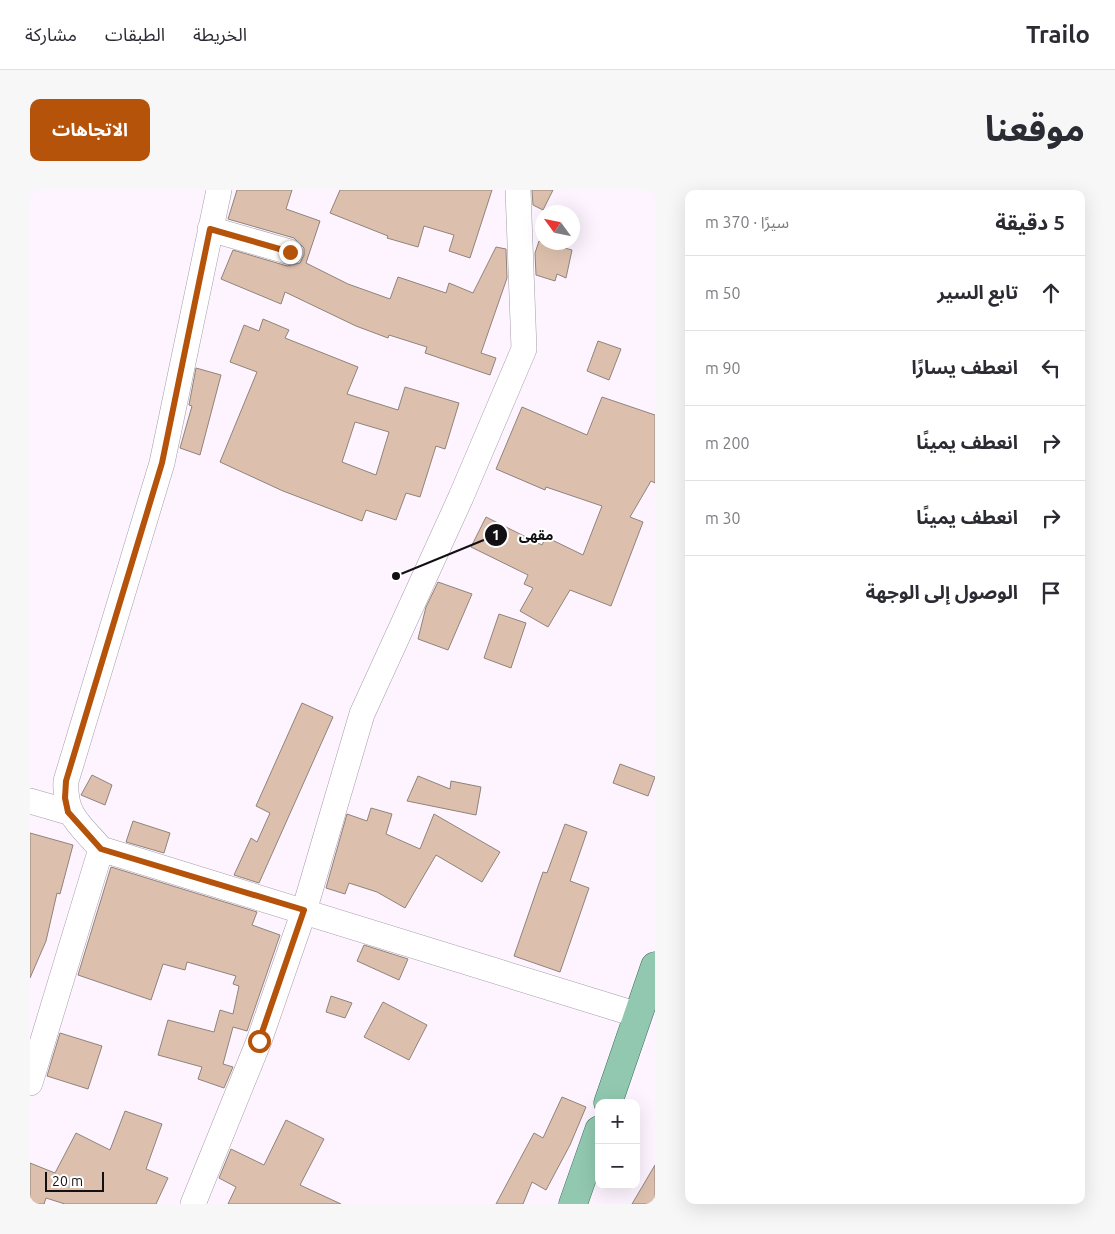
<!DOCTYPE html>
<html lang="ar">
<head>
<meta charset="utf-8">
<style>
  :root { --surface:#fff; --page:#f7f7f7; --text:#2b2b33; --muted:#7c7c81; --line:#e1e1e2; --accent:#b45309 }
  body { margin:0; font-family:Ubuntu,"Noto Sans Arabic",sans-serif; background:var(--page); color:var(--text); direction:rtl }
  .controls { position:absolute; right:15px; bottom:15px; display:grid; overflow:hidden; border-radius:10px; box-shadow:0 5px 20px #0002 }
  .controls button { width:45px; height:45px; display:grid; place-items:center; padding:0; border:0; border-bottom:1px solid var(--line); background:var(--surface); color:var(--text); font:25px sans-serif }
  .compass { position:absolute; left:505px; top:15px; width:45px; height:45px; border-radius:50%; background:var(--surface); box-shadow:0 5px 20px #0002; rotate:303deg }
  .scale { position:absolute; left:15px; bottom:12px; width:59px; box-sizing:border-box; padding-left:5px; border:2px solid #131014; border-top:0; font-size:14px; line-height:18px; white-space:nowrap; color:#131014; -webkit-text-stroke:4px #fff; paint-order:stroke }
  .stop { position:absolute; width:15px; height:15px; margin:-11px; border:4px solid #b45309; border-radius:50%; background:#fff }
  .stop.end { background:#b45309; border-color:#fff; box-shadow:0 1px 5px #0008 }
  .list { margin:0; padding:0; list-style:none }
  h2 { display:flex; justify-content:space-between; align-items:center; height:65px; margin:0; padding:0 20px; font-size:21px }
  h2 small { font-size:16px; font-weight:400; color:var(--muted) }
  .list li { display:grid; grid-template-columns:32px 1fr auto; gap:15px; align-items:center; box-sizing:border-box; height:75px; padding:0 20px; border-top:1px solid var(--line) }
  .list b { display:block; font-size:19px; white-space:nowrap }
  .list em { font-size:16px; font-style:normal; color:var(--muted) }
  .icon { flex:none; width:28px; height:28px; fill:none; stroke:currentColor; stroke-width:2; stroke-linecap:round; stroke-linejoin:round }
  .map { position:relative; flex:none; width:625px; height:1014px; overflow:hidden; direction:ltr; border-radius:10px }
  header { display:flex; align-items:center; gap:30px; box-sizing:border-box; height:70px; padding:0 25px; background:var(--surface); border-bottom:1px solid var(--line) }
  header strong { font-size:24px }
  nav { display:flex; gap:28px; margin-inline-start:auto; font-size:18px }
  .intro { display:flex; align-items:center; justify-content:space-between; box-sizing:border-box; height:120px; padding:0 30px }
  h1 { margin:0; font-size:35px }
  .button { padding:12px 22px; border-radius:10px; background:var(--accent); color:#fff; font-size:18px; font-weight:700 }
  main { display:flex; gap:30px; padding:0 30px }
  aside { flex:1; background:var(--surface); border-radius:10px; box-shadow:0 5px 20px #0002 }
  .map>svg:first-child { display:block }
  .building { fill:#dcc0ad; stroke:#90837a; fill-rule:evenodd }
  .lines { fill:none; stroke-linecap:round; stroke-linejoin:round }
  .minor-casing { stroke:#a69ca8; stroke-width:26 }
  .major-casing { stroke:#377058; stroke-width:29 }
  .minor { stroke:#fff; stroke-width:25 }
  .major { stroke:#92c8b0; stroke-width:28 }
  .route { stroke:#b45309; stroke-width:6 }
  .leader { fill:none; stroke:#131014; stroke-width:2 }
  .callout-dot { fill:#131014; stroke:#fff; stroke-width:2 }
  .mark-label { font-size:15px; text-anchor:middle; font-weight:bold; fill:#fff }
  .callout-label { font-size:14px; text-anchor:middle; font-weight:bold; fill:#131014; stroke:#fff; stroke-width:4; stroke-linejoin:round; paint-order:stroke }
</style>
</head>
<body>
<header>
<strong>Trailo</strong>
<nav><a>الخريطة</a><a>الطبقات</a><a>مشاركة</a></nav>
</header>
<div class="intro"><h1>موقعنا</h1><a class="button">الاتجاهات</a></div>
<main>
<aside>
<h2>5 دقيقة<small>سيرًا · 370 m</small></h2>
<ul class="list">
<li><svg class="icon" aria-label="ahead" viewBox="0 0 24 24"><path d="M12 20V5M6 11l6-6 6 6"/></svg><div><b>تابع السير</b></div><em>50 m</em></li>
<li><svg class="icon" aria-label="left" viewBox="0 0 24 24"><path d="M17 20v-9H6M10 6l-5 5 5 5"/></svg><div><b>انعطف يسارًا</b></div><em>90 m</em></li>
<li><svg class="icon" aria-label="right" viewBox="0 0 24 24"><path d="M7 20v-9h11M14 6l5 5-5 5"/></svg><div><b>انعطف يمينًا</b></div><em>200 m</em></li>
<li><svg class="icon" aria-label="right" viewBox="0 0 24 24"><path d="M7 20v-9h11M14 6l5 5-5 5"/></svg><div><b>انعطف يمينًا</b></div><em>30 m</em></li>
<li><svg class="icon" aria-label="arrive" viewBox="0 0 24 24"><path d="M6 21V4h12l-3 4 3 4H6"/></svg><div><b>الوصول إلى الوجهة</b></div></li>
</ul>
</aside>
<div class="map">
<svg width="625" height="1014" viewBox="0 0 625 1014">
  <rect width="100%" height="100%" fill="#fdf4ff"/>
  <path class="building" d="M 207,0 L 262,0 L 256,19 L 290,31 L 276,73 L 318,94 L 360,109 L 368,87 L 416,103 L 419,93 L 443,103 L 466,57 L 476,59 L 477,88 L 451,163 L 466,168 L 460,185 L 395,163 L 397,157 L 359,145 L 358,148 L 326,136 L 255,102 L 251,114 L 191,89 L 203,60 L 257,76 L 270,73 L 274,65 L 274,58 L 264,48 L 198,29 Z
    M 310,0 L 462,0 L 440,68 L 419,61 L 424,45 L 394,36 L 388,57 L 357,48 L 358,46 L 300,23 Z
    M 502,0 L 523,0 L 513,20 L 503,15 Z
    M 509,51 L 542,60 L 536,88 L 527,84 L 525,91 L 506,85 L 505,63 Z
    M 233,129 L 259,140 L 255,148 L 328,177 L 317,204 L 368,220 L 375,197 L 429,213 L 415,259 L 406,256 L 390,307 L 376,303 L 366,330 L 336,320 L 332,331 L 253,301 L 190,272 L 227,182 L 200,172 L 214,135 L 229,141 ZM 325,232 L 359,242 L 346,285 L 312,272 Z
    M 568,151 L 591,159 L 579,190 L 557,181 Z
    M 166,178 L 191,185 L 170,265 L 150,258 L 162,216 L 159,215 Z
    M 572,207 L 625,225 L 625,293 L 621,291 L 600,327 L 613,332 L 581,416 L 540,400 L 518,437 L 490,421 L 503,398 L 494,394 L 498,385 L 441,357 L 456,327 L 512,355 L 516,347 L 553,365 L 572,316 L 516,297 L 515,300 L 466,279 L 492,217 L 557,245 Z
    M 408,392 L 442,404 L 418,460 L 388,449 L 396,417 Z
    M 469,424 L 496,433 L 481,478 L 454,468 Z
    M 272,513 L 303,527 L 229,693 L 204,685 L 221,648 L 227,652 L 240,623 L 226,616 Z
    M 590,574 L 625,587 L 618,606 L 583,593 Z
    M 62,585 L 82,595 L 75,615 L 51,605 Z
    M 388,586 L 420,599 L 421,591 L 451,597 L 446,625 L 377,611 Z
    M 341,618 L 362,624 L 356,644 L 390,659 L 404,624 L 470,662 L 452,692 L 406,665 L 375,718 L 347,702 L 319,693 L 315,704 L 296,698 L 317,624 L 337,631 Z
    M 103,631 L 140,643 L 134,663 L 96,652 Z
    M 535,634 L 557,642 L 540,691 L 559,698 L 530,782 L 484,766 L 513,682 L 517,683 Z
    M 0,643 L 43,655 L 30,704 L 27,703 L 16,751 L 0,788 Z
    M 81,677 L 227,722 L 222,735 L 250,745 L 217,841 L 203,837 L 193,874 L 203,877 L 194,898 L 168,889 L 172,877 L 128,865 L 138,830 L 184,842 L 190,820 L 203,824 L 209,796 L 203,794 L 206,786 L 157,772 L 155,780 L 133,774 L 121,810 L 48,785 Z
    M 334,755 L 378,769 L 369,790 L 327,771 Z
    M 301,806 L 322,813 L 315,828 L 296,822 Z
    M 353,812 L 397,835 L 379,870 L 334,847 Z
    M 30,843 L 72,856 L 58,899 L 17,886 Z
    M 532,907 L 556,917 L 540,955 L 516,1000 L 502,992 L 493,1014 L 466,1014 L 504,943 L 513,948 Z
    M 95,921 L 132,934 L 116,979 L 138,988 L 126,1014 L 35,1014 L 16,1008 L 14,1014 L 0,1014 L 0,973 L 25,983 L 46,943 L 80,960 Z
    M 256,930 L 294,949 L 270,995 L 311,1014 L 198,1014 L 206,997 L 189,988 L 201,959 L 234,975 Z
    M 625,975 L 625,1014 L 602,1014 Z"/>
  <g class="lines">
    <g class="minor-casing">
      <path id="minor" d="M 180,39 L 260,62
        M 0,611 L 38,622
        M 71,659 C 50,634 34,626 36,591 L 132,273 L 189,0
        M 0,893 L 71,659 L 608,825
        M 163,1014 L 229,851 L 274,721 L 332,524 L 431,307 L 494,159 L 488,0"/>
    </g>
    <g class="major-casing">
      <path id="major" d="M 578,913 L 625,776
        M 543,1014 L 569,940"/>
    </g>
    <use href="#minor" class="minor"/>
    <use href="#major" class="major"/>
  </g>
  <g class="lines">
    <path class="route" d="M 229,851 L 274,720 L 71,659 L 38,622 L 35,608 L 36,591 L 132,273 L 180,39 L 260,62"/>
  </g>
  <path class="leader" d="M366 386L466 345"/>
  <g class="callout-dot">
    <circle cx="366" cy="386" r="5"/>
    <circle cx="466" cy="345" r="12"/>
  </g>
  <g class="mark-label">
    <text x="466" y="350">1</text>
  </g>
  <g class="callout-label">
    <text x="506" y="350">مقهى</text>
  </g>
</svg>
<div class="controls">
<button>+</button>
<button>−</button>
</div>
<svg class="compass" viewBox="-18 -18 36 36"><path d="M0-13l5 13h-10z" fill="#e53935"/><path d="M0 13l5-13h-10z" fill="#7c7c81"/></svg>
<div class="scale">20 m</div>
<div class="stop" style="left:229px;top:851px"></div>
<div class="stop end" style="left:260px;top:62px"></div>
</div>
</main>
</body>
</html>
